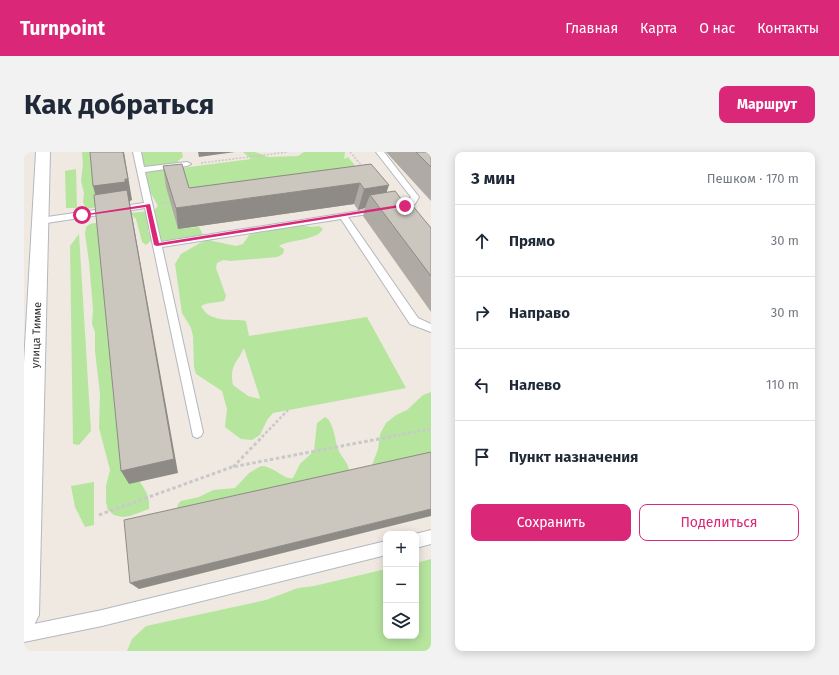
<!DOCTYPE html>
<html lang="ru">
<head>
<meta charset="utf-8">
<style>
  :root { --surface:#fff; --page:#f2f2f3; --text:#1f2937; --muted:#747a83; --line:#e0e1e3; --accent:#db2777 }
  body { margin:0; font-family:"Fira Sans",sans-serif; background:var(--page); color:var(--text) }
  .controls { position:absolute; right:12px; bottom:12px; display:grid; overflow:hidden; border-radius:8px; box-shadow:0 2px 10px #0003 }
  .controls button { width:36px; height:36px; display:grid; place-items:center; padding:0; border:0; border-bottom:1px solid var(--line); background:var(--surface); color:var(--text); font:20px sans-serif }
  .stop { position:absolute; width:12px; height:12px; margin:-9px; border:3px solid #db2777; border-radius:50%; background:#fff }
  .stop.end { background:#db2777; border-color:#fff; box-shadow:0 1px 4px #0008 }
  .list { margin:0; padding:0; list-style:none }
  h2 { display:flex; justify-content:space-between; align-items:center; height:52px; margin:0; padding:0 16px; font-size:17px }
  h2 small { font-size:13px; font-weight:400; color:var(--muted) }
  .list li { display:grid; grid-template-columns:26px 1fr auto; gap:12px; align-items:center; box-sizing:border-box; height:72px; padding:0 16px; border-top:1px solid var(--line) }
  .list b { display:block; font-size:15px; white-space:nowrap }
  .list em { font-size:13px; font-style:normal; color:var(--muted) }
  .actions { display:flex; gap:8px; padding:12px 16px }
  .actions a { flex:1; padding:9px 0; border:1px solid var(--accent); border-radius:8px; text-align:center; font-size:14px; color:var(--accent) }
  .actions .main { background:var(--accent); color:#fff }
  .icon { flex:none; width:22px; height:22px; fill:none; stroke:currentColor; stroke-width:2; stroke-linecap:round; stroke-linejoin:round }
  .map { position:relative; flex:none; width:407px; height:499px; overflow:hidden; border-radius:8px }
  header { display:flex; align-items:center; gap:24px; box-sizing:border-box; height:56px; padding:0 20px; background:var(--accent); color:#fff }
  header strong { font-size:19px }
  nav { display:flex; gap:22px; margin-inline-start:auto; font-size:14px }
  .intro { display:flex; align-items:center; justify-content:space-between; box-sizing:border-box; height:96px; padding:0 24px }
  h1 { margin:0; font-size:28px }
  .button { padding:10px 18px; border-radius:8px; background:var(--accent); color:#fff; font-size:14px; font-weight:700 }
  main { display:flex; gap:24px; padding:0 24px }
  aside { flex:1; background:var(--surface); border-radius:8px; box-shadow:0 2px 10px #0003 }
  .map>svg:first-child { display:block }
  .green { fill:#b6e59e; fill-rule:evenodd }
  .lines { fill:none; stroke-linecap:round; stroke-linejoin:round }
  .service-casing { stroke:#b4b7c1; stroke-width:2 }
  .secondary-casing { stroke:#b4b7c1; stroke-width:2 }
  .path-far2 { stroke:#c9c9c9; stroke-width:1.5; stroke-dasharray:2 1.5; stroke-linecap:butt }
  .path-far1 { stroke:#c9c9c9; stroke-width:2.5; stroke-dasharray:3 2; stroke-linecap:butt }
  .path { stroke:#c9c9c9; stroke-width:3; stroke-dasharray:3.5 2.5; stroke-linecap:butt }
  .service { fill:#fff; fill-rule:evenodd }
  .secondary { fill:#fff; fill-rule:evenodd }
  .wall { fill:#afaba4 }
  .shaded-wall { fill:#8e8b86 }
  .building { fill:#cbc7bf; stroke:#8e8b86 }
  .route { fill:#db2777 }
  .labels { text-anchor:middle; stroke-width:3.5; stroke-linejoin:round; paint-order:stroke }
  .street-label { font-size:11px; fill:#2e2e2e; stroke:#fff }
</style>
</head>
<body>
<header>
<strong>Turnpoint</strong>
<nav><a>Главная</a><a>Карта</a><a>О нас</a><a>Контакты</a></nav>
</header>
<div class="intro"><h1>Как добраться</h1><a class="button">Маршрут</a></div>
<main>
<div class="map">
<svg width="407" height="499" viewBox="0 0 407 499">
  <rect width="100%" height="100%" fill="#efe9e1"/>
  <path class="green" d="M 58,0 L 69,0 L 75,52 L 69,56 L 62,57 L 59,50 L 60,41 L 57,29 L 59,13 Z
    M 117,0 L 158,0 L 159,5 L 154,9 L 158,16 L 227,7 L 219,0 L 231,0 L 244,5 L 274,4 L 280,0 L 321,0 L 320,7 L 324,5 L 339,23 L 353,48 L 154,77 L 175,75 L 179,83 L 140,90 L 135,89 L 126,71 L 124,79 L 129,87 L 122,93 L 118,90 L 112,67 L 106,61 L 129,59 L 134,54 C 128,43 121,32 119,19 C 118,11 120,7 117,0 Z
    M 52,17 L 53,56 L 42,56 L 41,19 Z
    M 77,70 L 116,330 C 122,339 126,345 125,357 L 106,364 L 98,365 L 90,363 L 84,358 L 82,350 L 82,334 L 86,318 L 75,276 L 76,242 L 71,199 L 71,180 L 68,172 L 69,157 L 65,110 L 61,82 L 62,75 L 66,72 Z
    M 275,73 L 288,75 L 295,74 L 299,77 C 292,89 267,87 255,94 L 260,97 L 259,102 L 253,105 L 207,109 L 199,108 L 193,111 L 192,116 L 202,144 L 200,149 C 192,151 184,150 177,154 C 186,172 207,166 222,169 L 225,184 L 343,165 L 382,236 L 249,261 L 243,268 L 236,283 L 228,288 L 217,287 L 201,275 L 203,257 L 198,239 L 172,222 L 170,215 L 169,184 L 167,176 L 158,161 L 151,112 L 157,102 L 176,91 L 184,88 L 212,94 L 219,92 L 225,83 L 232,81 ZM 220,196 L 236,246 L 236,247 L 224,244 L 209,233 C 205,214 213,211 220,196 Z
    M 55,82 L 67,279 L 55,293 L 49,292 L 46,94 Z
    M 407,240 L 407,311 L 347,316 L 354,297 L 356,282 L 362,271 L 372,263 L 383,258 L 399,243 Z
    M 301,265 C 309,268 311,288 314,297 C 317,305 325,311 325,319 L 152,360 L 154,352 L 157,349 L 175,345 L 189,338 L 211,336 L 225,321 L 237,314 C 250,314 259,328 269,326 L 276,312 L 290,299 L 293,271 Z
    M 70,330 L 70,373 L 61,375 L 51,355 L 47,334 Z
    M 407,407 L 407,499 L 103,499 L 108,487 L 122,474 L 242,448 L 274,436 L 290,434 L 362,417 L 362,484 L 392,484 L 392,411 Z"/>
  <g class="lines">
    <g class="service-casing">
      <path id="service" d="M 109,0 L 117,0 L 120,15 L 163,10 L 167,12 L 163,14 L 121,20 L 137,90 L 379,52 L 387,45 L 352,0 L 360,0 L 395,45 L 391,52 L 384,56 L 324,65 L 394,166 L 407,172 L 407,180 L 386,172 L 317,67 L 138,95 L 179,280 L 177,284 L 173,286 L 169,284 L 121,56 L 16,72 L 12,69 L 16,66 L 120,51 Z
        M 407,378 L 407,392 L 392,396 L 391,382 Z
        M 362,389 L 362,403 L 78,474 L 0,490 L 0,474 L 78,458 Z"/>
    </g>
    <g class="secondary-casing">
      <path id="secondary" d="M 12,0 L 26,0 L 15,463 L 10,473 L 0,478 L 0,211 Z"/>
    </g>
    <path class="path-far2" d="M 326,0 L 339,15
      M 177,11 L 264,0
      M 139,51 L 150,50"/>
    <path class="path-far1" d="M 238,285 L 264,258
      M 364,285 L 407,277"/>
    <path class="path" d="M 209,315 L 239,284
      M 75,363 L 208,315 L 370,284"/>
    <use href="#service" class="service"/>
    <use href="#secondary" class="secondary"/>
  </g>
  <path class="wall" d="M 362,0 L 407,0 L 407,49 Z
    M 347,12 L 362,41 L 378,48 L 407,76 L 407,160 L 339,64 L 341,56 L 334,58 L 330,52 L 154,77 L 142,35 L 139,14 L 165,36 Z"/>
  <path class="shaded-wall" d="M 99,0 L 100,0 L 108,48 L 106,49 L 106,52 L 154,321 L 105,332 L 97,319 L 75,56 L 69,34 Z
    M 174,0 L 211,0 L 175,5 Z
    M 336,31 L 330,52 L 154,77 L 152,56 Z
    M 365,33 L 358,54 L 346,43 L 341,56 L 334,58 L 340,37 Z
    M 407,357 L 407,364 L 115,437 L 106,431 Z"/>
  <path class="building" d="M 66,0 L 99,0 L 104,27 L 101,27 L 101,30 L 69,34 Z
    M 392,0 L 407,0 L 407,15 Z
    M 158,12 L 165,36 L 347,12 L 365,33 L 340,37 L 336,31 L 152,56 L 139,14 Z
    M 103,38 L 150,307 L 97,319 L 70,43 Z
    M 371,39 L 378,48 L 383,47 L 407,76 L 407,124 L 346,43 Z
    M 407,300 L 407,357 L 106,431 L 100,368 Z"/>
  <path class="route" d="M 126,52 L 135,91 L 381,52 L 383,54 L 133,94 L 130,93 L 122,55 L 58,64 L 56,63 Z"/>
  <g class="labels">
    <g class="street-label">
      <text transform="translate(12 183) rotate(-88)" y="4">улица Тимме</text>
    </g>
  </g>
</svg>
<div class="controls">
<button>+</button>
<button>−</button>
<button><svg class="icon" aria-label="layers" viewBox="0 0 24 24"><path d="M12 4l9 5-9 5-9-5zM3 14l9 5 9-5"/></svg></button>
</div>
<div class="stop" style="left:58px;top:63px"></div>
<div class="stop end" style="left:381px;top:54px"></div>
</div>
<aside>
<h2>3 мин<small>Пешком · 170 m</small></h2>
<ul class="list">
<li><svg class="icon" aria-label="ahead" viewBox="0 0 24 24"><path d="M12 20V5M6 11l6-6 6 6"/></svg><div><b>Прямо</b></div><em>30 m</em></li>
<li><svg class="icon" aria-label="right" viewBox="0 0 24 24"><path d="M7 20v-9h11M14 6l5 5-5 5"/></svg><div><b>Направо</b></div><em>30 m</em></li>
<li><svg class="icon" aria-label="left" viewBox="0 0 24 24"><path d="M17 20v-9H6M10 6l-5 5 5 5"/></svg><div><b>Налево</b></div><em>110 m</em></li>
<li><svg class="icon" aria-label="arrive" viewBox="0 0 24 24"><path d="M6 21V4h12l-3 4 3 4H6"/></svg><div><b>Пункт назначения</b></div></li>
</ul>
<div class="actions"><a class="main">Сохранить</a><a>Поделиться</a></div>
</aside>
</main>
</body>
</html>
